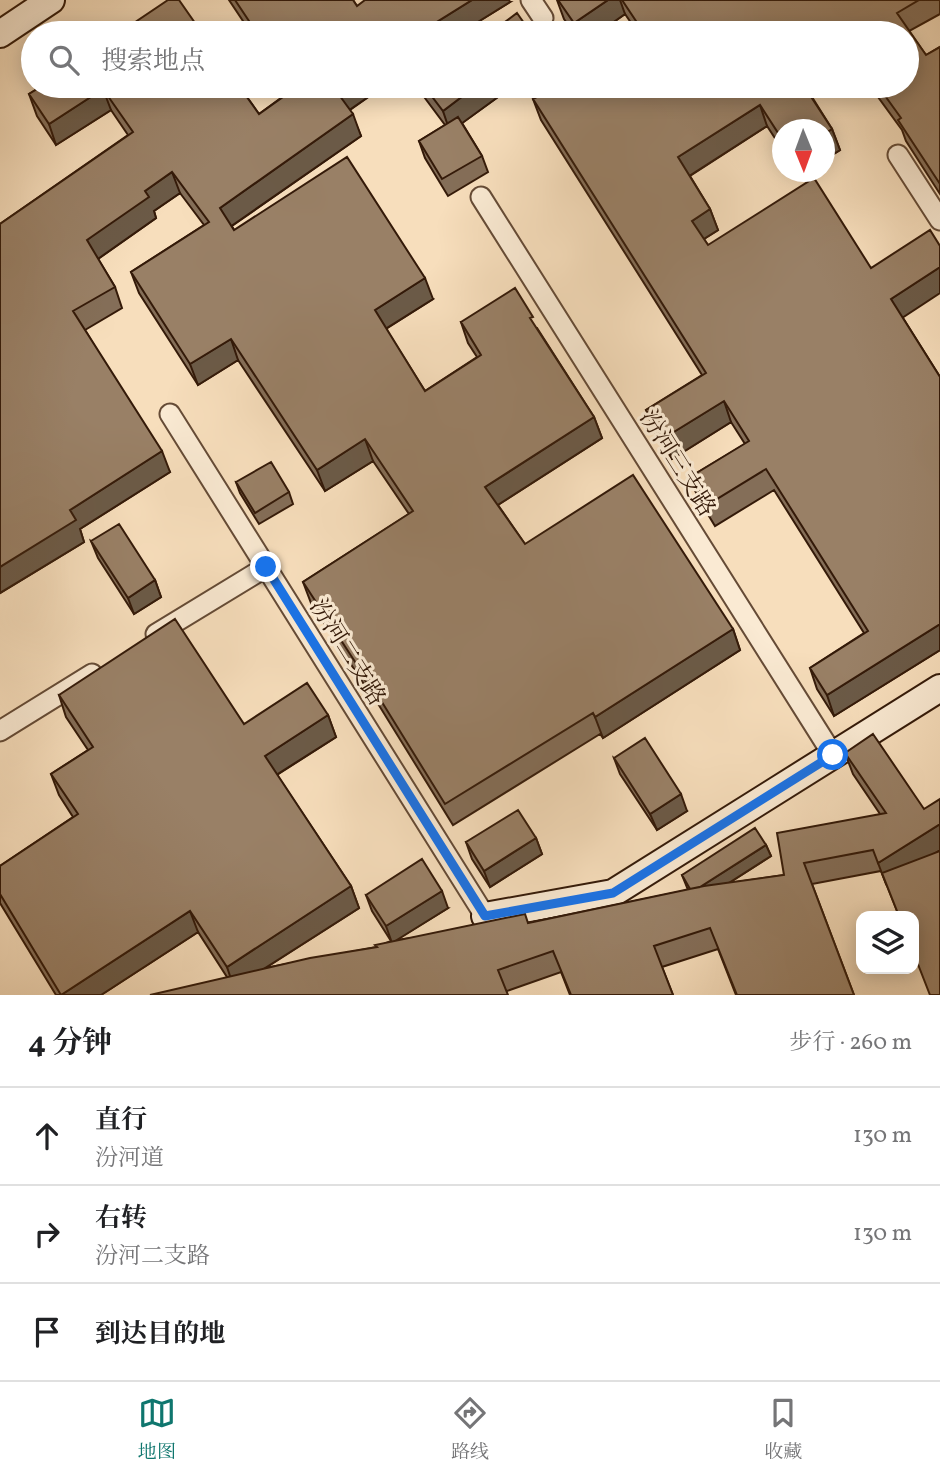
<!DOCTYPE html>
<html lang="zh">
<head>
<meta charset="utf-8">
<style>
  :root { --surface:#fff; --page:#f6f6f6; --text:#202124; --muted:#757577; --line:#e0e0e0; --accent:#0f766e }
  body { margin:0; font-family:Vollkorn,"Noto Serif SC",serif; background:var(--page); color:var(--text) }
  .controls { position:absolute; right:21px; bottom:21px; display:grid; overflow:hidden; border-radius:14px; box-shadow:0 4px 18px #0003 }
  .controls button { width:63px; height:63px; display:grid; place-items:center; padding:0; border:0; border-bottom:2px solid var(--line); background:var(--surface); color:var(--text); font:35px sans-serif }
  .compass { position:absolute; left:772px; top:119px; width:63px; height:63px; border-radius:50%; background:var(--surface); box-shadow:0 4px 18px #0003; rotate:179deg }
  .stop { position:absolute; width:21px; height:21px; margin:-16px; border:5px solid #1a73e8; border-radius:50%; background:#fff }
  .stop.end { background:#1a73e8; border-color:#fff; box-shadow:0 2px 7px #0008 }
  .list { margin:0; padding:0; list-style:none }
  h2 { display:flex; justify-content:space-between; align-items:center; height:91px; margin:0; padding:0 28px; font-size:30px }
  h2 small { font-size:23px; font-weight:400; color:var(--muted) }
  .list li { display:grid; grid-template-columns:46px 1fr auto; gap:21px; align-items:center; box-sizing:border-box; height:98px; padding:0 28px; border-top:2px solid var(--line) }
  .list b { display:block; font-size:26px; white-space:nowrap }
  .list p { margin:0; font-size:23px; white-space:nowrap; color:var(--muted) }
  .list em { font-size:23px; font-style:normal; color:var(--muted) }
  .icon { flex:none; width:38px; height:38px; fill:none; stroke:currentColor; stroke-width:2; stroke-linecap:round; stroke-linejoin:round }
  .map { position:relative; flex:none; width:940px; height:995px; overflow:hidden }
  .search { position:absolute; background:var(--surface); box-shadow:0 4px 18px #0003; left:21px; right:21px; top:21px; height:77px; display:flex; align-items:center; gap:18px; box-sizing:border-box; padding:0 24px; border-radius:38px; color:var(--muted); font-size:26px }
  .sheet { height:385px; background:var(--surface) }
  nav { display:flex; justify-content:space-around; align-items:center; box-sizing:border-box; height:98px; border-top:2px solid var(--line); background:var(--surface); font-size:19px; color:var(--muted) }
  nav a { display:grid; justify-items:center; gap:4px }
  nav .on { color:var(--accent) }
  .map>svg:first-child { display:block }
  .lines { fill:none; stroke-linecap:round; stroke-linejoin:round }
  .street-casing { stroke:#654b36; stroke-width:23 }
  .secondary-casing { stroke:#341a09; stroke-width:30 }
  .street { stroke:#faead3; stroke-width:19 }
  .secondary { stroke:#faead3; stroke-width:26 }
  .wall { fill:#846e58; stroke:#341a09; stroke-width:2 }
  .shaded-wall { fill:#6b5a47; stroke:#341a09; stroke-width:2 }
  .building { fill:#998066; stroke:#341a09; stroke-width:2 }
  .route { stroke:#1a73e8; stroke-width:9 }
  .labels { text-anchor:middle; stroke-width:6; stroke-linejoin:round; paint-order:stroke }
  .street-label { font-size:24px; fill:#341a09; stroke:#faead3 }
</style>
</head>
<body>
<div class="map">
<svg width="940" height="995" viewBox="0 0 940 995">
  <rect width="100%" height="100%" fill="#f7debc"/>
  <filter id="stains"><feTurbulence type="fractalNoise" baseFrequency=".00286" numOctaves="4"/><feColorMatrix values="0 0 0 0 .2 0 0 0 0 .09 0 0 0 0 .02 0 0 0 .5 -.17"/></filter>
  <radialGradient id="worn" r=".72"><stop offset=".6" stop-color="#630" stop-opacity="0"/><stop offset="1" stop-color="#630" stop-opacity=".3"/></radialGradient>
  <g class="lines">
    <g class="street-casing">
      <path id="street" d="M 531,0 L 543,18
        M 898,155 L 940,220
        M 481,197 L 833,755
        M 170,414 L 485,916
        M 156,634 L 266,567
        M 0,731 L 92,674"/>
    </g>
    <g class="secondary-casing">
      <path id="secondary" d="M 0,34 L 51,0
        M 485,916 L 613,893 L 940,688"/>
    </g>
    <use href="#street" class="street"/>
    <use href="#secondary" class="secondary"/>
  </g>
  <path class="wall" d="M 229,0 L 353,0 L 357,6 L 510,2 L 460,33 L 251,33 Z
    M 557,0 L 940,0 L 940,14 L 909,31 L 926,55 L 940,47 L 940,194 L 906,141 L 902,130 L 870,86 L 907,86 L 907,33 L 638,33 L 625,14 L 598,33 L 574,33 L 564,19 Z
    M 42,86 L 239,86 L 259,114 L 289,92 L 285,86 L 384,86 L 350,110 L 361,136 L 232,226 L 234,230 L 433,299 L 386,329 L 425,391 L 477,357 L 468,343 L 461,322 L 537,328 L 594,417 L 602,438 L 498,505 L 525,544 L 733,629 L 740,650 L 603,738 L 600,734 L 453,825 L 372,694 L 371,695 L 311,603 L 303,582 L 409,514 L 373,461 L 325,491 L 238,360 L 198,385 L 139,293 L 131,272 L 204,225 L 180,193 L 154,211 L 156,218 L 98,259 L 115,287 L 122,308 L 85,330 L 170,472 L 80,529 L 84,542 L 0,593 L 0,224 L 128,135 L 111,110 L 56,145 L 37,116 L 29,94 Z
    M 416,86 L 513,86 L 462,123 L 482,156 L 488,172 L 448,196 L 425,158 L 419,141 L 445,125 Z
    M 557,86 L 829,86 L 812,97 L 832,129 L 840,150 L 824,160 L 824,130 L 782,130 L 782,149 L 767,126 L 690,176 L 710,209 L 718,230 L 704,239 L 708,245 L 903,318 L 940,377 L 940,650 L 834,716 L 817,689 L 810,668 L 864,633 L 774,490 L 715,526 L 698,498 L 690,477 L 745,444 L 731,422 L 672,459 L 654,431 L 646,410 L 702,375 L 541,120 L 533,99 Z
    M 236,482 L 289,492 L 293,504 L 259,524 L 240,493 Z
    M 91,541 L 155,580 L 161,597 L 134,614 L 98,558 Z
    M 59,695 L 244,724 L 328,715 L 336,737 L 277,775 L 351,886 L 359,908 L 265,968 L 377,947 L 391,941 L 372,911 L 366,895 L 448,908 L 396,940 L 528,923 L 688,890 L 682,875 L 766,845 L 771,856 L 729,883 L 784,875 L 880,814 L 853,774 L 845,753 L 924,809 L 899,916 L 881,871 L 812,884 L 854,995 L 736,995 L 718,949 L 662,967 L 673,995 L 570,995 L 561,972 L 507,991 L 227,977 L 198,932 L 101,995 L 56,995 L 0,903 L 0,866 L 73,817 L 59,795 L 51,774 L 88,750 L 66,717 Z
    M 614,758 L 687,811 L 657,830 L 620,774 Z
    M 536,838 L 542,854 L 490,887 L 472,859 L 466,842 Z"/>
  <path class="shaded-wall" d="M 472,0 L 509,0 L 510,2 L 460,33 L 425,33 L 424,30 Z
    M 608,0 L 620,0 L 625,14 L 598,33 L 578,33 L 574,23 Z
    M 346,86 L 384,86 L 345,113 L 337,92 Z
    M 476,86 L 513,86 L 450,132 L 443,111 Z
    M 802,86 L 829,86 L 807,100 Z
    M 103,89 L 111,110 L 56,145 L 49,124 Z
    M 760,105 L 767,126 L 686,178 L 678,157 Z
    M 353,114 L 361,136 L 227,229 L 220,208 Z
    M 832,129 L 840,150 L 824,160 L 824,134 Z
    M 172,172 L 180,193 L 154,211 L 156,218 L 95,261 L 87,240 L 145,191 Z
    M 799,172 L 807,172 L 800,176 Z
    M 710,209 L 718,230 L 699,242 L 692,221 Z
    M 940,267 L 940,293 L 899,320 L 891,299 Z
    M 425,278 L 433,299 L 382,331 L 375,310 Z
    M 231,339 L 238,360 L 198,385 L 190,364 Z
    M 724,401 L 731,422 L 672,459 L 664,438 Z
    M 594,417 L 602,438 L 493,508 L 485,487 Z
    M 365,439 L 373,461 L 325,491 L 317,470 Z
    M 162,451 L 170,472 L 80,529 L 84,542 L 0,593 L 0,567 L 70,510 Z
    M 155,580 L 161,597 L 134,614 L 128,598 Z
    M 940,624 L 940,650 L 834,716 L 827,695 Z
    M 733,629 L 740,650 L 603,738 L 595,717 Z
    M 364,673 L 372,694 L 371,695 L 363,674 Z
    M 328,715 L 336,737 L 273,777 L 265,756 Z
    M 681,794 L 687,811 L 657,830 L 650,814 Z
    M 940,824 L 940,850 L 886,884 L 878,863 Z
    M 536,838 L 542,854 L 490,887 L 484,871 Z
    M 766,845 L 771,856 L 696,904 L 692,892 Z
    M 351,886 L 359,908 L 234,988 L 227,967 Z
    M 442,891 L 448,908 L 392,943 L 386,926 Z
    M 190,911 L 198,932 L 101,995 L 61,995 Z"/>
  <path class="building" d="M 168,0 L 179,0 L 202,33 L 119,33 Z
    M 235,0 L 353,0 L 357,6 L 365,0 L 472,0 L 424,30 L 427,33 L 257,33 Z
    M 558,0 L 608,0 L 574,23 Z
    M 622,0 L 919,0 L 897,13 L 926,55 L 940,47 L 940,184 L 898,120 L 901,118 L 878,86 L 907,86 L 907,33 L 644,33 Z
    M 517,13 L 531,33 L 490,33 Z
    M 42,86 L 239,86 L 259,114 L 294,89 L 291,86 L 346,86 L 337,92 L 353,114 L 220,208 L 234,230 L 347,157 L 425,278 L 375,310 L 425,391 L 481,355 L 461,322 L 515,288 L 533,317 L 530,318 L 594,417 L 485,487 L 525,544 L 633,475 L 733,629 L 595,717 L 593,713 L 445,804 L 364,673 L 363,674 L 303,582 L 413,511 L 365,439 L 317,470 L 231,339 L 190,364 L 131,272 L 209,222 L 172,172 L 145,191 L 149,197 L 87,240 L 115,287 L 73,311 L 162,451 L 70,510 L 76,520 L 0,567 L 0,224 L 133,132 L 103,89 L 49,124 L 29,94 Z
    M 424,86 L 476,86 L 443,111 Z
    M 557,86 L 804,86 L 832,129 L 824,134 L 824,130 L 782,130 L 782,139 L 760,105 L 678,157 L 710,209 L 692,221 L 708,245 L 814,178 L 871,268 L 930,230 L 940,246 L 940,267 L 891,299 L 940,377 L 940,624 L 827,695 L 810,668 L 868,631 L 766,469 L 707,505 L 690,477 L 749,441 L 724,401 L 664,438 L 646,410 L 706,373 L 533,99 Z
    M 458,117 L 482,156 L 442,179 L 419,141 Z
    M 271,462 L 289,492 L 255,513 L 236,482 Z
    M 119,524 L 155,580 L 128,598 L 91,541 Z
    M 175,619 L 244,724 L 307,683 L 328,715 L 265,756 L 351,886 L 227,967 L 190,911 L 61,995 L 0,894 L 0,866 L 78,814 L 51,774 L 93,747 L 59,695 Z
    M 873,734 L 924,809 L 940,799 L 940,824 L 878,863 L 873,850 L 804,863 L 854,995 L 737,995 L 710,928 L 654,946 L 673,995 L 571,995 L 553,951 L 498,970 L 508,995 L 150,995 L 310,958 L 377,947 L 375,945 L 525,914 L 528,923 L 704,886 L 784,875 L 777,833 L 886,813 L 845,753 Z
    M 645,738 L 681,794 L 650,814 L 614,758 Z
    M 518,810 L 536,838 L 484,871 L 466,842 Z
    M 755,828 L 766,845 L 700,887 L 690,889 L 682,875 Z
    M 940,851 L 940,995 L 930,995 L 914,954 L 914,916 L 899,916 L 882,873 Z
    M 422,859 L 442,891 L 386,926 L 366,895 Z"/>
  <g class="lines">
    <path class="route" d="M 266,567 L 485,916 L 613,893 L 833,755"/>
  </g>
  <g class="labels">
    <g class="street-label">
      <text transform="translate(678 463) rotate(58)" y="8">汾河三支路</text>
      <text transform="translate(348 652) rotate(58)" y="8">汾河二支路</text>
    </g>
  </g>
  <rect width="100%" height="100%" filter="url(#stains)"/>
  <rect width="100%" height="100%" fill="url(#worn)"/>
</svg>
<div class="controls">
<button><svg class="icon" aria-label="layers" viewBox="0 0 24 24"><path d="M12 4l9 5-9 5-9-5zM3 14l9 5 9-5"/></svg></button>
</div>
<svg class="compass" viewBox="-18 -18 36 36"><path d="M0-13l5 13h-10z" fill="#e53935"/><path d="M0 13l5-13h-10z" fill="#757577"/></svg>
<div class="stop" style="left:833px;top:755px"></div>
<div class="stop end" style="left:266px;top:567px"></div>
<div class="search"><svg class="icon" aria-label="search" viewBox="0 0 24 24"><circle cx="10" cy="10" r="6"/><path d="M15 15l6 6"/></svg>搜索地点</div>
</div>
<section class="sheet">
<h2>4 分钟<small>步行 · 260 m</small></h2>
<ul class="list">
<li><svg class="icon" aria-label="ahead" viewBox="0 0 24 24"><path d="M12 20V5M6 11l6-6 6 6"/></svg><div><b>直行</b><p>汾河道</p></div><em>130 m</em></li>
<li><svg class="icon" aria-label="right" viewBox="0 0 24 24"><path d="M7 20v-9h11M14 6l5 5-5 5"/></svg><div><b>右转</b><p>汾河二支路</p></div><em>130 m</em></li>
<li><svg class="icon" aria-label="arrive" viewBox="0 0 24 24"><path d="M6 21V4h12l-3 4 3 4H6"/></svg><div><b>到达目的地</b></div></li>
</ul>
</section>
<nav>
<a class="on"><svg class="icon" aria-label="map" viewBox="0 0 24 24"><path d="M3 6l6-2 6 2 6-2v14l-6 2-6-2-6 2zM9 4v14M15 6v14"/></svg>地图</a>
<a><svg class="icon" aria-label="directions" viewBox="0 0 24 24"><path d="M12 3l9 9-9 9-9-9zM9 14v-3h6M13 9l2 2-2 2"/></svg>路线</a>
<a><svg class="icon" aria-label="saved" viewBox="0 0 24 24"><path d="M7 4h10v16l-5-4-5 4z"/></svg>收藏</a>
</nav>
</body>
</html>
